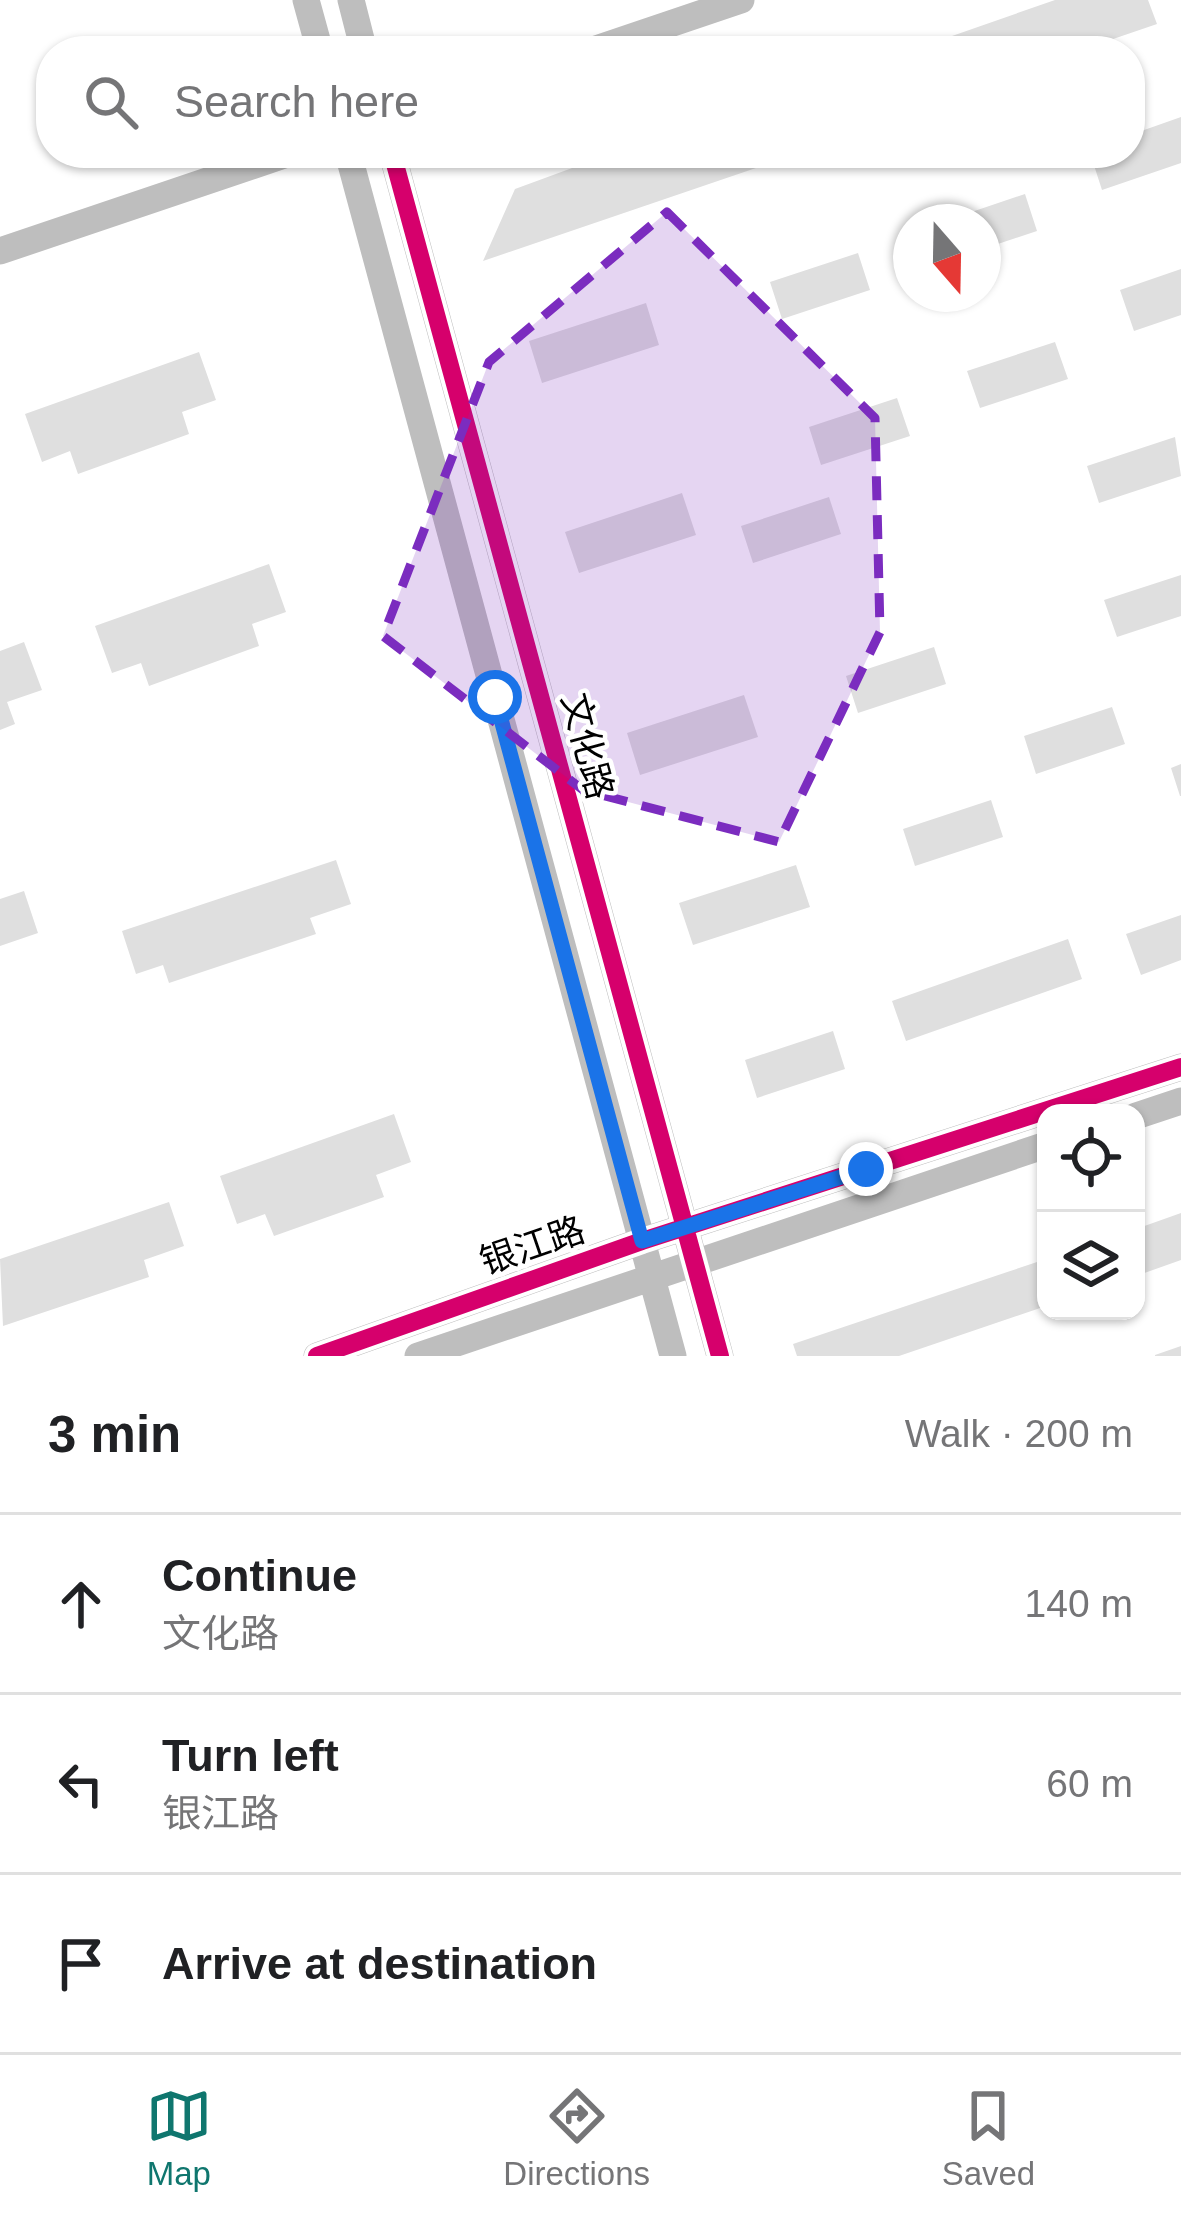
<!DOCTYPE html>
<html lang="en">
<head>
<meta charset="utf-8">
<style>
  :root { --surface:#fff; --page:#f2f2f2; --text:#202124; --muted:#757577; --line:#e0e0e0; --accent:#0f766e }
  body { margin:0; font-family:Helvetica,"Noto Sans SC",sans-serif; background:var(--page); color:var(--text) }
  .controls { position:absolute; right:36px; bottom:36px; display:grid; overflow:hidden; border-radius:24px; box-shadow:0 3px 9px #0004 }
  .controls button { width:108px; height:108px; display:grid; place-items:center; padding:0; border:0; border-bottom:3px solid var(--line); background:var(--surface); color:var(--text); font:60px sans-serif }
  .compass { position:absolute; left:893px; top:204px; width:108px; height:108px; border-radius:50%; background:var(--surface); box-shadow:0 3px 9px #0004; rotate:160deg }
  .stop { position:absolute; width:36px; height:36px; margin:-27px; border:9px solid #1a73e8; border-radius:50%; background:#fff }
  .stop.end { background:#1a73e8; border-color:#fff; box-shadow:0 3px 12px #0008 }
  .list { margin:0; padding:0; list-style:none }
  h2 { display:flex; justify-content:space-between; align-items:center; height:156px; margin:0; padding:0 48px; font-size:51px }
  h2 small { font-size:39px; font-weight:400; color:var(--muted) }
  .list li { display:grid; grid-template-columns:78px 1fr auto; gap:36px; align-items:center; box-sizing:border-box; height:180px; padding:0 48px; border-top:3px solid var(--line) }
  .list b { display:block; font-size:45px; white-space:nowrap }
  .list p { margin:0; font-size:39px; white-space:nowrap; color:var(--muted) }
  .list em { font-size:39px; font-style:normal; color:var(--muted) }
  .icon { flex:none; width:66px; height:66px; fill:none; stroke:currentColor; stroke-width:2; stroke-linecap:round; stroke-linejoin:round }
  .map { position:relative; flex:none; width:1181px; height:1356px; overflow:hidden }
  .search { position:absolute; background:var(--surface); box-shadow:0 3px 9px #0004; left:36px; right:36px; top:36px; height:132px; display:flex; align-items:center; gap:30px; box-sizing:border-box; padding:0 42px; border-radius:48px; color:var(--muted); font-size:45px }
  .sheet { height:696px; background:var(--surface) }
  nav { display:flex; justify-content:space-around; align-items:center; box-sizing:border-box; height:168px; border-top:3px solid var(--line); background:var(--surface); font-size:33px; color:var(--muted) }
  nav a { display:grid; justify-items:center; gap:6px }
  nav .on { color:var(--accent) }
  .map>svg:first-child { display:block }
  .building { fill:#dfdfdf }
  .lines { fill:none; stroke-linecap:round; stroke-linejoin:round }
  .minor { stroke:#bebebe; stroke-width:27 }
  .cycleway-casing { stroke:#fff; stroke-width:26 }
  .cycleway { stroke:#d6006c; stroke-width:18 }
  .route { stroke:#1a73e8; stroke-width:15 }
  .marked { fill:#7b2cbf; fill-opacity:0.2; stroke:#7b2cbf; stroke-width:9; stroke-dasharray:24 15; stroke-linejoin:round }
  .labels { text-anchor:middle; stroke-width:9; stroke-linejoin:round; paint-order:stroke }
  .street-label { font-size:36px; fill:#000; stroke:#fff }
</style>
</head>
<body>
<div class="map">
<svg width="1181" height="1356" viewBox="0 0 1181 1356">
  <rect width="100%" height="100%" fill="#fff"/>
  <path class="building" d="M 1055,0 L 1148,0 L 1157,24 L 1078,51 L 909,51 Z
    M 1181,117 L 1181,163 L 1102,190 L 1090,153 L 1130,153 L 1130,135 Z
    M 613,153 L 797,153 L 797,154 L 483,261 L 515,189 Z
    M 1025,194 L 1037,231 L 983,249 L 983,222 L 942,222 Z
    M 858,253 L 870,290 L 782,319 L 770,282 Z
    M 1181,269 L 1181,315 L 1134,331 L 1120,290 Z
    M 646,303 L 659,345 L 542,383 L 529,341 Z
    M 1055,342 L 1068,379 L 980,408 L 967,371 Z
    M 199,352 L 216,400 L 182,412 L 189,434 L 78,474 L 70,451 L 42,462 L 25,414 Z
    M 897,398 L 910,436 L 821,465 L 809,427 Z
    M 1175,437 L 1181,476 L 1099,503 L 1087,466 Z
    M 682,493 L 696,535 L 579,573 L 565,532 Z
    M 829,497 L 841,534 L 753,563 L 741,526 Z
    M 269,564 L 286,612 L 252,624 L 259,646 L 149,686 L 141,663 L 112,673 L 95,626 Z
    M 1181,575 L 1181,616 L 1117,637 L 1104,600 Z
    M 24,642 L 42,690 L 7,702 L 15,724 L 0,730 L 0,651 Z
    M 934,647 L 946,684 L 858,713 L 846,676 Z
    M 744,695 L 758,737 L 640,775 L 627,733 Z
    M 1112,707 L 1125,744 L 1036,774 L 1024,736 Z
    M 1181,764 L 1181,796 L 1180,796 L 1171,768 Z
    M 991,800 L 1003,837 L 915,866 L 903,829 Z
    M 336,860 L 351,904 L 310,918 L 316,934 L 169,983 L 163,965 L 136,974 L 122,931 Z
    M 796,865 L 810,907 L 693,945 L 679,903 Z
    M 24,891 L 38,933 L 0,946 L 0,899 Z
    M 1181,915 L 1181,960 L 1141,975 L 1126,934 Z
    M 1068,939 L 1082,979 L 906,1041 L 892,1001 Z
    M 833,1031 L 845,1069 L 757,1098 L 745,1060 Z
    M 394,1114 L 411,1162 L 376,1175 L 384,1197 L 274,1236 L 265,1214 L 237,1224 L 220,1176 Z
    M 169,1202 L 184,1246 L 144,1260 L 149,1277 L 3,1326 L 0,1259 Z
    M 1181,1213 L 1181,1260 L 1136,1276 L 1136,1229 Z
    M 1046,1259 L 1046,1306 L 899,1356 L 797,1356 L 793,1344 Z
    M 1181,1346 L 1181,1356 L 1155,1356 L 1155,1355 Z"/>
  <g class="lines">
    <path class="minor" d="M 306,0 L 320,51
      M 351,0 L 364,51
      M 590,51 L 741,0
      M 348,153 L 673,1356
      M 392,153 L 720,1356
      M 0,251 L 290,153
      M 1136,1116 L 1181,1101
      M 317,1356 L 642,1241 L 1181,1067
      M 418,1356 L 1046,1145"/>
    <g class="cycleway-casing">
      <path id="cycleway" d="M 392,153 L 720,1356
        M 317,1356 L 642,1241 L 1181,1067"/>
    </g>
    <use href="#cycleway" class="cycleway"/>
  </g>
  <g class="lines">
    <path class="route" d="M 495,697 L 642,1241 L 866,1169"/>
  </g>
  <path class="marked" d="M 667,212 L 875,418 L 880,632 L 779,842 L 583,790 L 383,636 L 489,362 Z"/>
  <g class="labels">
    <g class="street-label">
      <text transform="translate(588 746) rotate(75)" y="13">文化路</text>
      <text transform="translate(532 1245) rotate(-19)" y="13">银江路</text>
    </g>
  </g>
</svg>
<div class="controls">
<button><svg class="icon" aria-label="locate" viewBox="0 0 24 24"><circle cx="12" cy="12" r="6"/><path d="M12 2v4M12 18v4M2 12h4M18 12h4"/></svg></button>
<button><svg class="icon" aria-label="layers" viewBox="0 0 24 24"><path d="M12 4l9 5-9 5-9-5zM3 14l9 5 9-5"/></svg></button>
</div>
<svg class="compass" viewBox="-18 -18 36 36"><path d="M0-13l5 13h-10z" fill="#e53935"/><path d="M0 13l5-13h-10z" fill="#757577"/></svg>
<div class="stop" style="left:495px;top:697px"></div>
<div class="stop end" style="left:866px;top:1169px"></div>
<div class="search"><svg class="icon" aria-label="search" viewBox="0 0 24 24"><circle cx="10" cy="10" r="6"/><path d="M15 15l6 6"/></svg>Search here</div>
</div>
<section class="sheet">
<h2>3 min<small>Walk · 200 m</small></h2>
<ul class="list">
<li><svg class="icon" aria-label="ahead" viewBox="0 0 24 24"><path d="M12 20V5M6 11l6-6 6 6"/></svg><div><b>Continue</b><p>文化路</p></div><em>140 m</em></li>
<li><svg class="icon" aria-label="left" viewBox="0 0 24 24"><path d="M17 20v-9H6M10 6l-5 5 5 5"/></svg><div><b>Turn left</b><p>银江路</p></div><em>60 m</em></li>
<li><svg class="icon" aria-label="arrive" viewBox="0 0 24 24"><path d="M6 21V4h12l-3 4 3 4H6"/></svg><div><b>Arrive at destination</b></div></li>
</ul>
</section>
<nav>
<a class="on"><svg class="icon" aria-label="map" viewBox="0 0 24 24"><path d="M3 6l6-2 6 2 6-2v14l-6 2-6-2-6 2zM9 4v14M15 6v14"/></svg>Map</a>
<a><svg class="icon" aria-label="directions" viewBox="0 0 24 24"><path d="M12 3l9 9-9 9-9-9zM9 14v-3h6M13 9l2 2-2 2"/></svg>Directions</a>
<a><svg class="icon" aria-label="saved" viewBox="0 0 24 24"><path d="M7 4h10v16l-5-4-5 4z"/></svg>Saved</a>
</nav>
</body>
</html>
